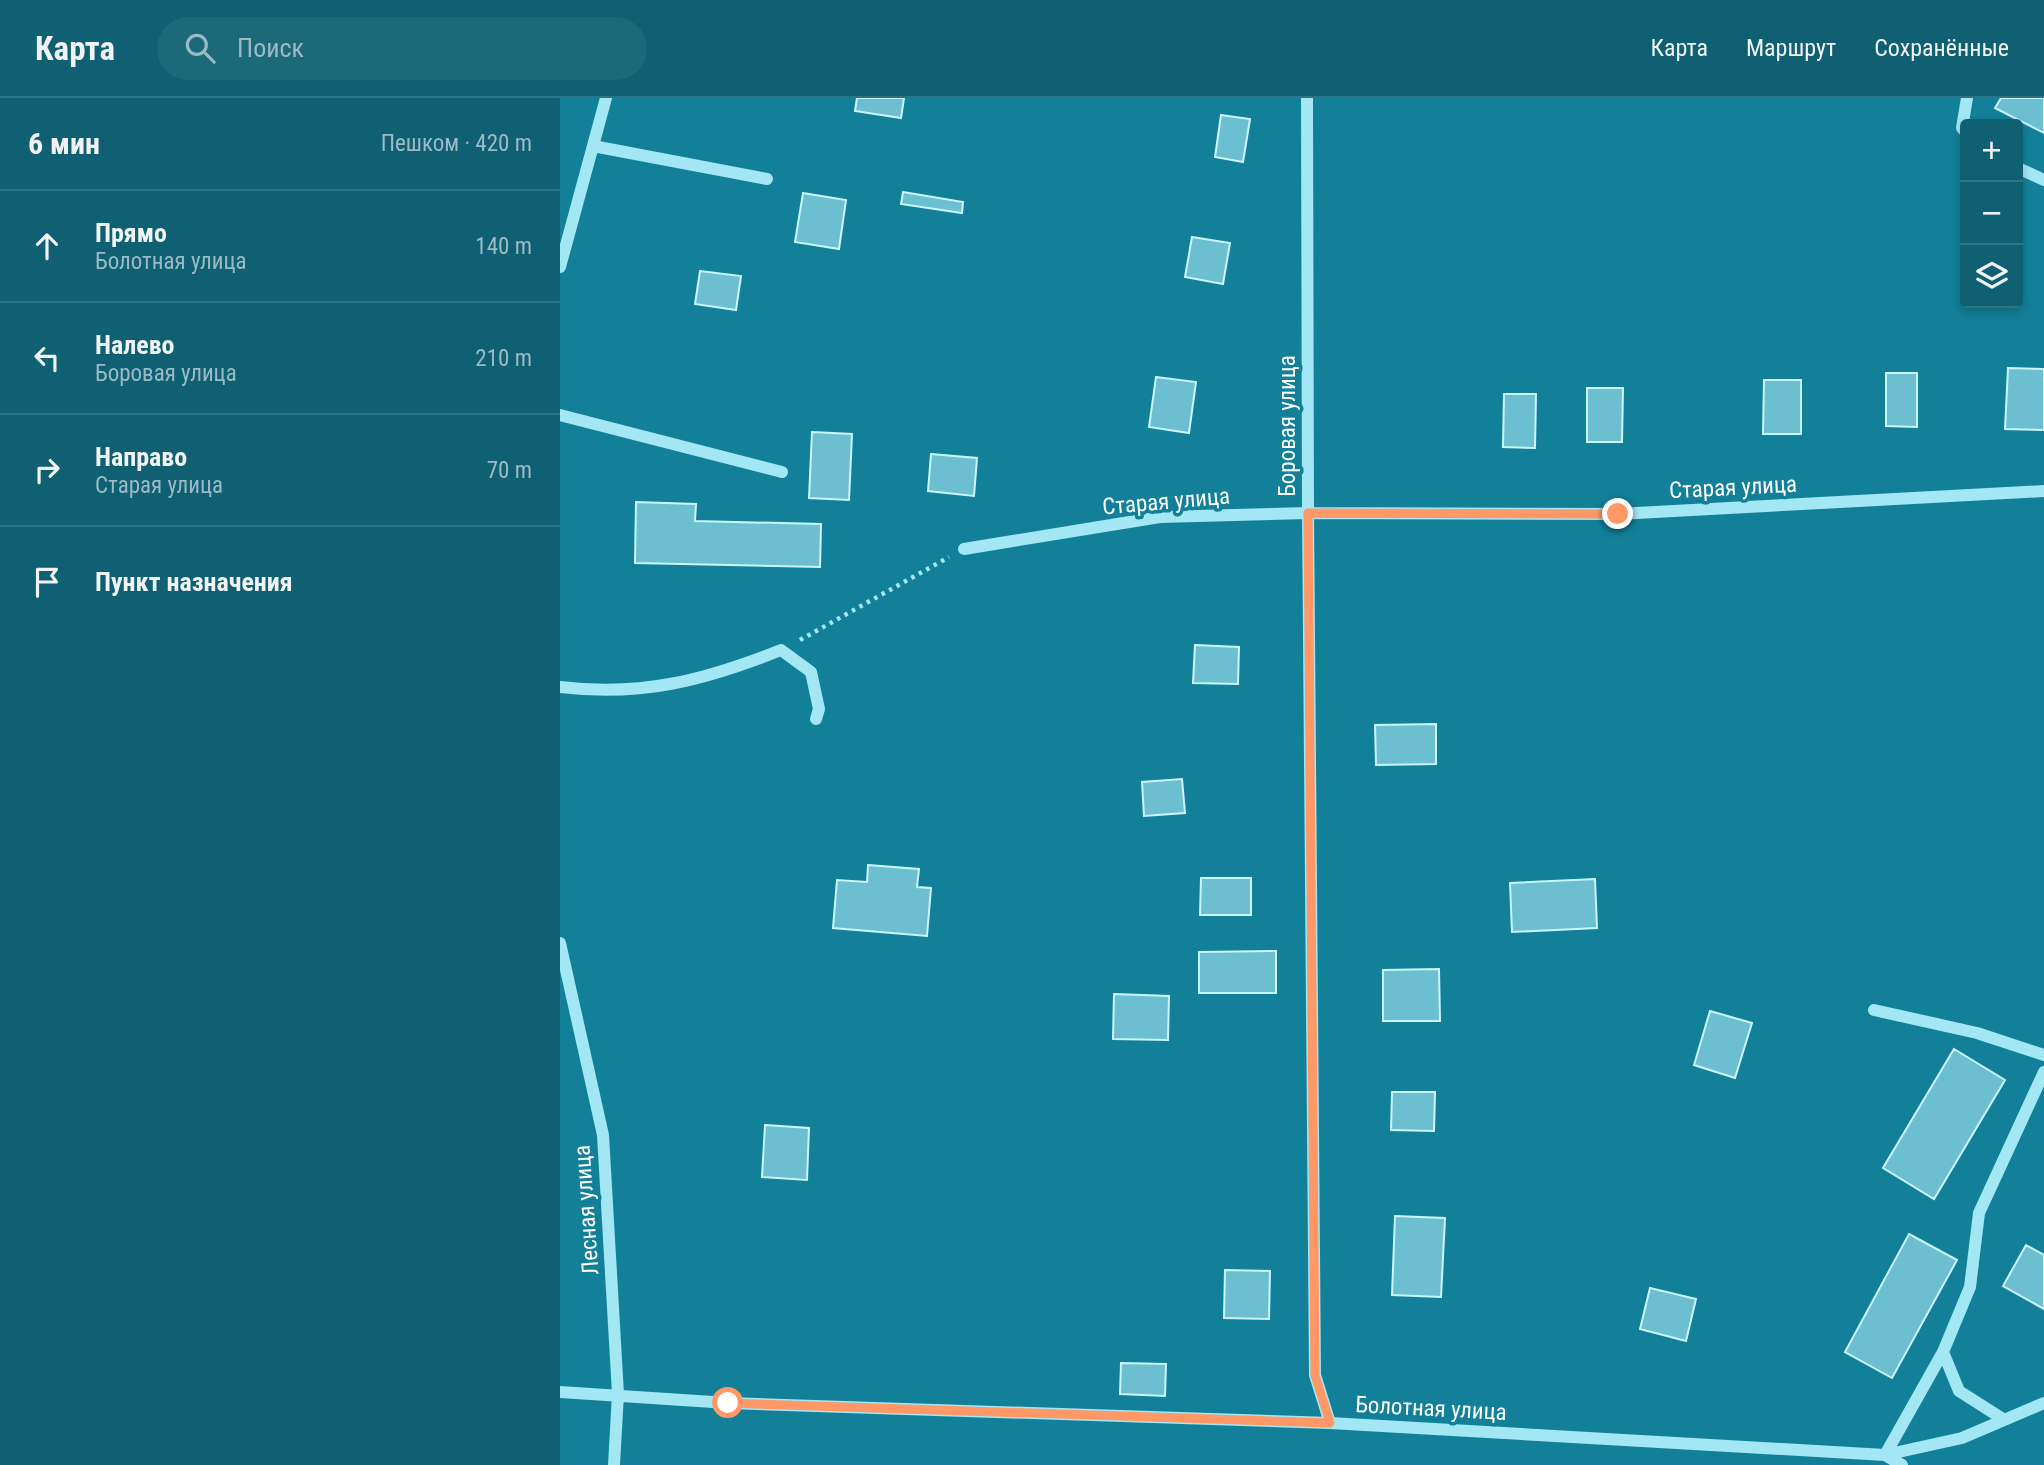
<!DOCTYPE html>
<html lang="ru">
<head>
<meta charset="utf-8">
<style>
  :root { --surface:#0e6072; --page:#1c697a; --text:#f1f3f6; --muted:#9bbbc4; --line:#2e7584 }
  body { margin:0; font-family:"Roboto Condensed",sans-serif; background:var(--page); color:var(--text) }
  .controls { position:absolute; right:21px; top:21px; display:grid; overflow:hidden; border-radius:7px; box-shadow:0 4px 10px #0003 }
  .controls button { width:63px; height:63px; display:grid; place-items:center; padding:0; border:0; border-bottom:2px solid var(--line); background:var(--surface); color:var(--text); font:35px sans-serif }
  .stop { position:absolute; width:21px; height:21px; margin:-16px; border:5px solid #ff9866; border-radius:50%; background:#fff }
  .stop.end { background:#ff9866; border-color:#fff; box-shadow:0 2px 7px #0008 }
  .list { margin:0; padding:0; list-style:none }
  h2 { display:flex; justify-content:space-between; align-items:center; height:91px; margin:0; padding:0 28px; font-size:30px }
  h2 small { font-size:23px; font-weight:400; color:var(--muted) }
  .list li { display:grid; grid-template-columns:46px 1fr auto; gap:21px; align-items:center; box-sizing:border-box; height:112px; padding:0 28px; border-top:2px solid var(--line) }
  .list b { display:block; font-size:26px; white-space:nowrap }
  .list p { margin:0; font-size:23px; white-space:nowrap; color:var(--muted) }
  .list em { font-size:23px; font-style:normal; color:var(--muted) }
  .icon { flex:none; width:38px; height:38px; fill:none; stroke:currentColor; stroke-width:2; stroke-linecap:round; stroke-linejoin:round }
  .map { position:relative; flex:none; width:1484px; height:1367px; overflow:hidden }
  header { display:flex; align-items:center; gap:42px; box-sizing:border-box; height:98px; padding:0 35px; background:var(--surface); border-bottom:2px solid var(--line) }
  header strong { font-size:33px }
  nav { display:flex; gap:38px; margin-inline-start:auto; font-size:24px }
  .search { width:490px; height:63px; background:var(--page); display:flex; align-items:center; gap:18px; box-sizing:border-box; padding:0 24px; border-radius:38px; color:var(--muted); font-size:26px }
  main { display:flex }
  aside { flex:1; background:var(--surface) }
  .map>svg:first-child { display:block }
  .building { fill:#6bbfd0; stroke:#cbf5fd; stroke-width:2 }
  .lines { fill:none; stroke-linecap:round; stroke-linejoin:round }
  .path { stroke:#a3e6f4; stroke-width:4.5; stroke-dasharray:3.5 5; stroke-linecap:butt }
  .minor { stroke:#a3e6f4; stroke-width:12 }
  .route { stroke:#ff9866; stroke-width:9 }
  .labels { text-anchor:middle; stroke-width:7; stroke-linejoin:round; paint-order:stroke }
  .street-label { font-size:23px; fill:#fff; stroke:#128098 }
</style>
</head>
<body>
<header>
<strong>Карта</strong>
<div class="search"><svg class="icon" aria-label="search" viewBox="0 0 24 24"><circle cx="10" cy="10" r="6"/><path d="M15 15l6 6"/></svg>Поиск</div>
<nav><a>Карта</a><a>Маршрут</a><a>Сохранённые</a></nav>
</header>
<main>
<aside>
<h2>6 мин<small>Пешком · 420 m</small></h2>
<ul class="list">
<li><svg class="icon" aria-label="ahead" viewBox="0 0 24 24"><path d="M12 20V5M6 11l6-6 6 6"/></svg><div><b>Прямо</b><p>Болотная улица</p></div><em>140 m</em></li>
<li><svg class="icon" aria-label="left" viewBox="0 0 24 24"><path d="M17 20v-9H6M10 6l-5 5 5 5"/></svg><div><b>Налево</b><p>Боровая улица</p></div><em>210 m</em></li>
<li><svg class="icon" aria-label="right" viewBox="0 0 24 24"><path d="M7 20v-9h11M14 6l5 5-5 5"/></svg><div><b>Направо</b><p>Старая улица</p></div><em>70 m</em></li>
<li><svg class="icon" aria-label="arrive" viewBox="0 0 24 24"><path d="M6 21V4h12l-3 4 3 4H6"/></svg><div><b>Пункт назначения</b></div></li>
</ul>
</aside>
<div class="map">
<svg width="1484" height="1367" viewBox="0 0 1484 1367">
  <rect width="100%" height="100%" fill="#128098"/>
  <path class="building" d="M 297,0 L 344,0 L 341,20 L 295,13 Z
    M 1441,0 L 1484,0 L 1484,35 L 1435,10 Z
    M 661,17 L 690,21 L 683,64 L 655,59 Z
    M 343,94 L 403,104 L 402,115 L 341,106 Z
    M 243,95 L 286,102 L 279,151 L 235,144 Z
    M 632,139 L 670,145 L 663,186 L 625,179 Z
    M 140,173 L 181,178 L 176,212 L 135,206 Z
    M 1448,270 L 1484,271 L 1484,332 L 1445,331 Z
    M 1326,275 L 1357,275 L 1357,329 L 1326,328 Z
    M 596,279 L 636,284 L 629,335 L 589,329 Z
    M 1204,282 L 1241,282 L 1241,336 L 1203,336 Z
    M 1027,290 L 1063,290 L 1062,344 L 1027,344 Z
    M 944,296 L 976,296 L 975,350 L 943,349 Z
    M 252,334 L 292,336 L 289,402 L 249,400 Z
    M 371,356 L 417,360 L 414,398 L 368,393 Z
    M 76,404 L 136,406 L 135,423 L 261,426 L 260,469 L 75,465 Z
    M 635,547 L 679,549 L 678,586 L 633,585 Z
    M 876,626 L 876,666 L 816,667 L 815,627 Z
    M 622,681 L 625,715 L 584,718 L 582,684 Z
    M 308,767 L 359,771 L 357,789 L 371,790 L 367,838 L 273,830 L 277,782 L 307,784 Z
    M 641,780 L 691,780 L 691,817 L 640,817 Z
    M 1035,781 L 1037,830 L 952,834 L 950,785 Z
    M 716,853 L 716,895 L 639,895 L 639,854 Z
    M 879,871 L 880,923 L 823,923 L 823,872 Z
    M 554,896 L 609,898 L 608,942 L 553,941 Z
    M 1150,913 L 1192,925 L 1175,980 L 1134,967 Z
    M 1394,951 L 1445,982 L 1374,1101 L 1323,1070 Z
    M 832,994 L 875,994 L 874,1033 L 831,1032 Z
    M 205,1027 L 249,1030 L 247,1082 L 202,1079 Z
    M 835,1118 L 885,1120 L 881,1199 L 832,1197 Z
    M 1349,1136 L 1397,1162 L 1332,1280 L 1285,1254 Z
    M 1466,1147 L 1484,1157 L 1484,1211 L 1443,1188 Z
    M 665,1172 L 710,1173 L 709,1221 L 664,1220 Z
    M 1090,1190 L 1136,1201 L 1126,1243 L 1080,1231 Z
    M 561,1265 L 606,1266 L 605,1298 L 560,1296 Z"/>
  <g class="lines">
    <path class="path" d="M 240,542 L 389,459"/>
    <path class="minor" d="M 747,0 L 748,415 L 755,1277 L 770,1325
      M 1405,33 L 1402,30 L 1407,0
      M 33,48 L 207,81
      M 1458,70 L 1484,82
      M 0,169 L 46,0
      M 0,317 L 222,374
      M 404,451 L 600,419 L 748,415 L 1058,416 L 1484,393
      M 0,589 C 82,599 145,582 221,552 L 251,574 L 259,611 L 256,621
      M 0,845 L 43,1037 L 58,1296 L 54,1367
      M 1314,912 L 1417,935 L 1484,957
      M 1383,1254 L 1399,1293 L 1443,1321
      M 0,1294 L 168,1305 L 770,1325 L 1325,1357 L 1342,1367
      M 1325,1357 L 1383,1254 L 1410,1189 L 1419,1115 L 1484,974
      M 1325,1357 L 1402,1340 L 1484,1305"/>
  </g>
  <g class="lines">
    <path class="route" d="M 168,1305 L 770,1325 L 755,1277 L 748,415 L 1058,416"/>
  </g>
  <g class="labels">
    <g class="street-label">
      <text transform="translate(727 328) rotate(-90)" y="8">Боровая улица</text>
      <text transform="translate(1173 389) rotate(-3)" y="8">Старая улица</text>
      <text transform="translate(606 403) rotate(-5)" y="8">Старая улица</text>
      <text transform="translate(26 1112) rotate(-94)" y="8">Лесная улица</text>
      <text transform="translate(871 1310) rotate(3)" y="8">Болотная улица</text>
    </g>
  </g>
</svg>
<div class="controls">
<button>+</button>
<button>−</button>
<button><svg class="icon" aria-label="layers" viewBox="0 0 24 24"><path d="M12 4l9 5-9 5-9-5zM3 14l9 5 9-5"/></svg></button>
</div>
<div class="stop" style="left:168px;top:1305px"></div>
<div class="stop end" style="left:1058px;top:416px"></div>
</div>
</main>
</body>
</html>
